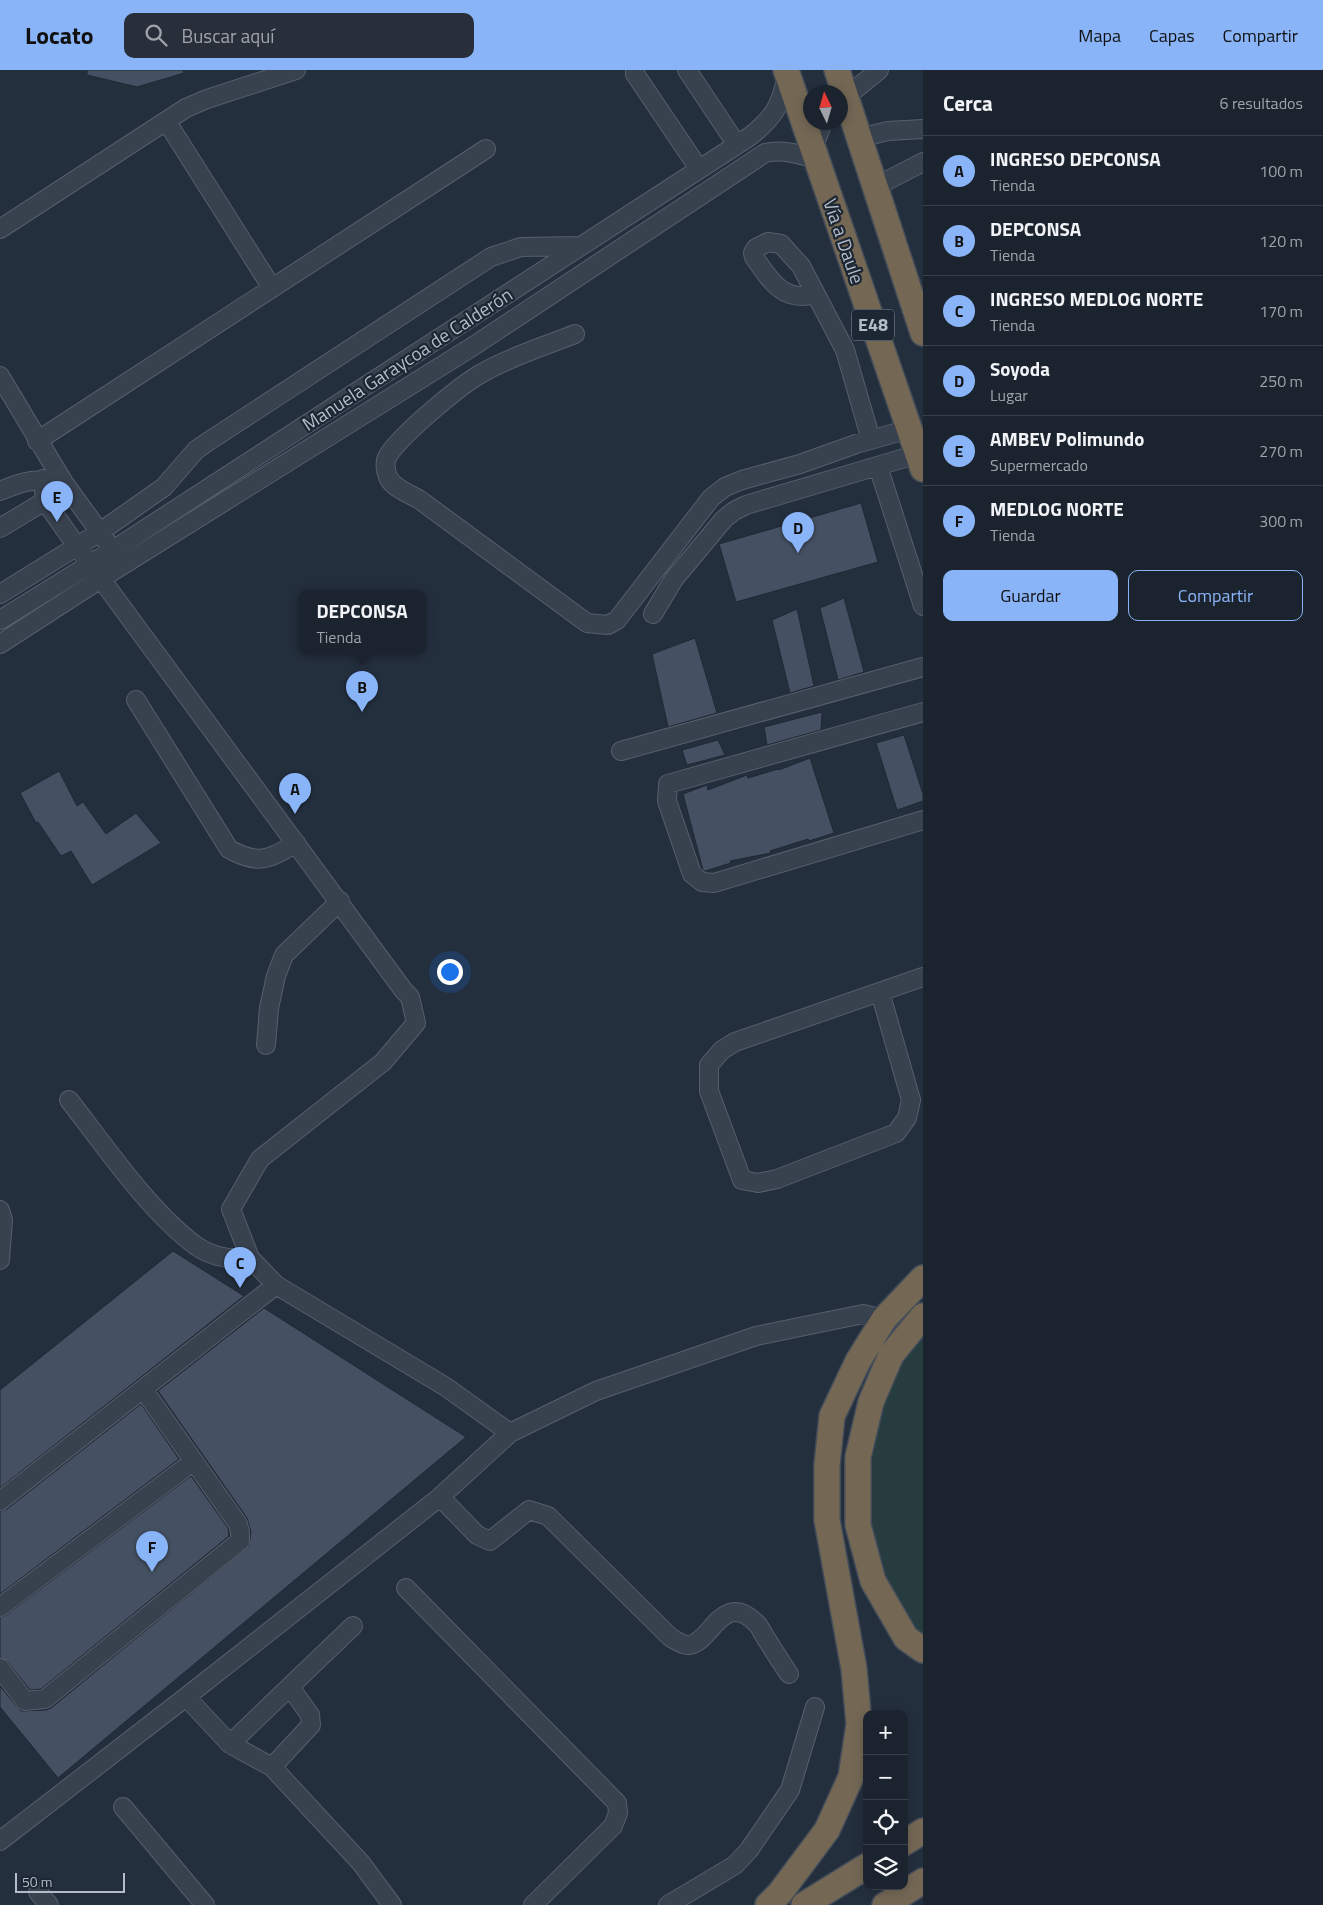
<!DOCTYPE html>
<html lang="es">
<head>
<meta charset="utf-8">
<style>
  :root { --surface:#1b232e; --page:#282f3a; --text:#f1f3f6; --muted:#a0a4aa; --line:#39404a; --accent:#8ab4f8 }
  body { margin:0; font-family:"Titillium Web",sans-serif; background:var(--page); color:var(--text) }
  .controls { position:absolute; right:15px; bottom:15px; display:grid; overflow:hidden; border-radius:10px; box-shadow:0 2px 12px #0003 }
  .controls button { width:45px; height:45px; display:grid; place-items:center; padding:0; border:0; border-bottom:1px solid var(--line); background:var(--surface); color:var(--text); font:25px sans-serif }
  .compass { position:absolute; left:803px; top:15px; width:45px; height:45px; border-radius:50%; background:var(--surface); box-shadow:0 2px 12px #0003; rotate:355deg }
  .scale { position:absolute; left:15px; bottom:12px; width:110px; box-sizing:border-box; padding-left:5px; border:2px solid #b4bcc9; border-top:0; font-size:14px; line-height:18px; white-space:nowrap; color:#b4bcc9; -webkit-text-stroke:4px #1d2633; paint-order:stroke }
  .you { position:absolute; left:449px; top:901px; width:18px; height:18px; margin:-12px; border:4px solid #fff; border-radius:50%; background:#1a73e8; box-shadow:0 0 0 8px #1a73e833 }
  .badge { display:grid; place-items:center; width:32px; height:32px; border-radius:50%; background:var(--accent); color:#111; font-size:16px; font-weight:700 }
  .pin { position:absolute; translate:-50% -41px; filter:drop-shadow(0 1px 2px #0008) }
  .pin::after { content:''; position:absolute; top:26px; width:18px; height:15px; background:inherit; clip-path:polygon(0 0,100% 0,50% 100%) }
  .popup { position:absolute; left:298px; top:520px; width:128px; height:65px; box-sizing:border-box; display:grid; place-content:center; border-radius:10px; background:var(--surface); filter:drop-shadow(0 1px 4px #0005); font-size:16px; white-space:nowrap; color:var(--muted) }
  .popup b { font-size:19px; color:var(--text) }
  .popup::after { content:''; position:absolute; left:50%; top:100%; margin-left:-10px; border:10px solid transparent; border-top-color:var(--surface) }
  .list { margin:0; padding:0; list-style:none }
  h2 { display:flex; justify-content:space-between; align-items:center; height:65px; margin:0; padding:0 20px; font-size:21px }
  h2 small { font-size:16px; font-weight:400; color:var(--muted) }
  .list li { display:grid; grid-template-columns:32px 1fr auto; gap:15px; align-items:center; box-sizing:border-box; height:70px; padding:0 20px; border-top:1px solid var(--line) }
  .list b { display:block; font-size:19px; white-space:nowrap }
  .list p { margin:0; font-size:16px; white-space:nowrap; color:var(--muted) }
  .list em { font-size:16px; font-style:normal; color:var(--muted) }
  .actions { display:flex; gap:10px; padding:15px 20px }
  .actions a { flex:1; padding:11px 0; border:1px solid var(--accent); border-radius:10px; text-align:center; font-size:18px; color:var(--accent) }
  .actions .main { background:var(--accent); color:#111 }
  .icon { flex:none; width:28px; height:28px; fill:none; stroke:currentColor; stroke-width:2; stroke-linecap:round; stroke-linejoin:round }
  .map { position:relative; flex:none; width:923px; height:1835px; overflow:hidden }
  header { display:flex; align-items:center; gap:30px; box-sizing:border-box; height:70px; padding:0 25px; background:var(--accent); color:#111 }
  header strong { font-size:24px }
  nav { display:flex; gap:28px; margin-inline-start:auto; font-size:18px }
  .search { width:350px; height:45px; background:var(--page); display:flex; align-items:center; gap:12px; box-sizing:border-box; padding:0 18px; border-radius:10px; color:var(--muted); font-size:19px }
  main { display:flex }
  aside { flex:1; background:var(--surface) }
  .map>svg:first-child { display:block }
  .green { fill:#263c3f }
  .building { fill:#455162; stroke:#1f2835 }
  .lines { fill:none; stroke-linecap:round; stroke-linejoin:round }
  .minor-casing { stroke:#565f6c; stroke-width:20 }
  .highway-casing { stroke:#434c59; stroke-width:28 }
  .minor { stroke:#38414e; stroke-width:18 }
  .highway { stroke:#746855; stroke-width:25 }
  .labels { text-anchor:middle; stroke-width:4.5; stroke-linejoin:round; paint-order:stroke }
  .shield { fill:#1d2633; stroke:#878f9c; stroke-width:1 }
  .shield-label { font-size:18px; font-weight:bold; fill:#b4bcc9 }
  .street-label { font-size:19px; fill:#b4bcc9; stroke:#1d2633 }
</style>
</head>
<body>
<header>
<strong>Locato</strong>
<div class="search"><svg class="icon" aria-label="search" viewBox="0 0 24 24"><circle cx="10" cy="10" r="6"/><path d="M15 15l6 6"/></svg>Buscar aquí</div>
<nav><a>Mapa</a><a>Capas</a><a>Compartir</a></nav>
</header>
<main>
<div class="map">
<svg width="923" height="1835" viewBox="0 0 923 1835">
  <rect width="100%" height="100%" fill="#242f3e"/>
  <path class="green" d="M 923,1261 L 923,1570 L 890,1526 L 868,1467 L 866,1389 L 877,1347 L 894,1303 L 917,1267 Z"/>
  <path class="building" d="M 87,0 L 183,0 L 184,3 L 137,17 L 87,5 Z
    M 861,433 L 878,492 L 736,532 L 719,474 Z
    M 844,528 L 864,602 L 838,610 L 820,538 Z
    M 797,539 L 814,616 L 790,623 L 772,550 Z
    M 695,568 L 717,643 L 668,657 L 652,584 Z
    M 822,642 L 821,660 L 767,675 L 764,657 Z
    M 904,665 L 923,724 L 923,731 L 897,740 L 876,673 Z
    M 718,670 L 725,685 L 687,695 L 682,680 Z
    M 810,688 L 834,763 L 809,771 L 808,769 L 770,781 L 771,783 L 730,791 L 731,793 L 705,801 L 703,800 L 683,724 L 707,715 L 708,720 L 747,705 L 748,708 L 778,699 L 779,700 Z
    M 59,701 L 77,736 L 83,732 L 106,764 L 136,743 L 161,773 L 92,815 L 71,781 L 61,786 L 38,752 L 36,753 L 20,723 Z
    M 173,1181 L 244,1226 L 0,1418 L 0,1320 Z
    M 264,1238 L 466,1367 L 58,1708 L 0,1637 L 0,1616 L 17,1637 L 21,1641 L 46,1640 L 51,1638 L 249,1476 L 251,1462 L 247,1448 L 158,1321 Z
    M 141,1334 L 179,1389 L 0,1524 L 0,1441 L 7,1439 Z
    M 191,1406 L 228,1458 L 229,1466 L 41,1619 L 30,1620 L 8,1592 L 0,1588 L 0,1547 L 6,1545 Z"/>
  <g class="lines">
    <g class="minor-casing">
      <path id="minor" d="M 635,0 L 635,4 L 699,99
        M 687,0 L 737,75
        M 841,31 L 879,0
        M 167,52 L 272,218
        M 859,68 L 888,61 L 923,59
        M 875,117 L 923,92
        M 0,159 L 186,38 L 207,29 L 296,0
        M 815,224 C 783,233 770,210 754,187 L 753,183 L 756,178 L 768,172 L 781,174 L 801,196 L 845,280 L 871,370
        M 575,264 C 545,276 512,286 484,302 C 464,312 392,371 386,390 C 385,396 386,403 389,409 C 395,419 410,424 420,430 L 587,553 L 608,555 L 617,550 L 711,428 L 725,417 L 742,410 L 800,394 L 856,374 L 909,359
        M 0,306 L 64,413
        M 37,371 L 486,79
        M 878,396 L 923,536
        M 43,409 L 45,431 L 71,468 L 404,921 L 410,927 L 416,953 L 383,992 L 260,1089 L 231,1139 L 250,1188 L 276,1215 L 446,1317 L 510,1363
        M 0,421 C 26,410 36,408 64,413 L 107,472
        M 0,458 L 45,431
        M 0,524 L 100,462 L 164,417 L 196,380 L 209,371 L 491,187 L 521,177 L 580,176
        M 653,544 L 674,509 L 724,449 L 734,441 L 746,435 L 918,384
        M 0,550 L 113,480 L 749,67 C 774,48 781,35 787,5
        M 0,574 L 102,508 L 475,275 L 765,83 C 783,79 798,84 815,89 L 816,71 L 823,52
        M 136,630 L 229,779 C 257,795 270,790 296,773
        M 923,642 L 668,714 L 667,731 L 692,804 L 702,812 L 714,813 L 923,750
        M 621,681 L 923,597
        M 880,922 L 911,1030 L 907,1048 L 896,1063 L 777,1109 L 758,1113 L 742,1110 L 709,1021 L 709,995 L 722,980 L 735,972 L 923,907
        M 266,975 L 269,938 L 276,906 L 284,885 L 340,831
        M 69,1030 C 105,1076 148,1140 195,1175 C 211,1187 230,1190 250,1188
        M 0,1140 L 3,1150 L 0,1190
        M 440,1427 L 477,1465 L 490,1471 L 529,1440 L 548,1446 L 670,1567 C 675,1570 682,1575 688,1575 C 710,1575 722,1520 755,1552 C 759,1555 761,1560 764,1565 C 772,1578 780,1591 789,1604
        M 0,1431 L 276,1215
        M 406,1518 L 617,1733 L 618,1743 L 613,1756 L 533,1835
        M 0,1537 L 194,1391
        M 0,1598 L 25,1631 L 45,1629 L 240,1471 L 240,1462 L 238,1454 L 143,1319
        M 186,1627 L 230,1674 L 272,1697 L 361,1793 L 392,1835
        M 230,1674 L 353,1556
        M 272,1697 L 311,1655 L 310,1645 L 290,1617
        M 123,1737 L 205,1835
        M 0,1771 L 186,1627 L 440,1427 L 510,1363 L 596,1321 L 756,1266 L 863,1244 L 884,1249
        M 38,1822 L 49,1835
        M 668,1835 L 735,1795 L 749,1780 L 790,1720 L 815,1637"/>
    </g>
    <g class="highway-casing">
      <path id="highway" d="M 786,0 L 923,399
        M 837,0 L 923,263
        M 923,1246 L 891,1285 L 871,1332 L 858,1387 L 858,1455 L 873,1511 L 906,1568 L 923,1580
        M 904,1773 L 923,1761
        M 768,1835 L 780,1823 L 827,1760 L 851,1707 L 859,1654 L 854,1599 L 827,1450 L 827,1395 L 832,1346 L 858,1291 L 884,1249 L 923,1208
        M 804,1835 L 867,1796
        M 885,1835 L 923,1811"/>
    </g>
    <use href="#minor" class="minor"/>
    <use href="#highway" class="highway"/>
  </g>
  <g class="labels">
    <rect class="shield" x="852" y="239.5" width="42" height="31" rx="4"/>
    <g class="shield-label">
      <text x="873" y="261">E48</text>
    </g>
    <g class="street-label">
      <text transform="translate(844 171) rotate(71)" y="7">Vía a Daule</text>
      <text transform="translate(407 289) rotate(-33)" y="7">Manuela Garaycoa de Calderón</text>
    </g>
  </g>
</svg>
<div class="controls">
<button>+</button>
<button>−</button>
<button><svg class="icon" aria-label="locate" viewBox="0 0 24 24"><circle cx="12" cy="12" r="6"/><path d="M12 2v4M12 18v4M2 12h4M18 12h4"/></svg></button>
<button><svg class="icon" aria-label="layers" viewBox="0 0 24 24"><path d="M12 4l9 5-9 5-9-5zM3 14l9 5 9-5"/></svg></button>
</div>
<svg class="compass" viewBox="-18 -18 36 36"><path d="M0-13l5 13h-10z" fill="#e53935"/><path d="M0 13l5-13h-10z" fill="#a0a4aa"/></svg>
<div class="scale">50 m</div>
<div class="you"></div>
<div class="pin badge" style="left:295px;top:744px">A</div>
<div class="pin badge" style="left:362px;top:642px">B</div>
<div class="popup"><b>DEPCONSA</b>Tienda</div>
<div class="pin badge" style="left:240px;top:1218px">C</div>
<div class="pin badge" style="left:798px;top:483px">D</div>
<div class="pin badge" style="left:57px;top:452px">E</div>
<div class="pin badge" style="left:152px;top:1502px">F</div>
</div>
<aside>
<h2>Cerca<small>6 resultados</small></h2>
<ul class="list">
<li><span class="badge">A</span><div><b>INGRESO DEPCONSA</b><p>Tienda</p></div><em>100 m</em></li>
<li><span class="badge">B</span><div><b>DEPCONSA</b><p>Tienda</p></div><em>120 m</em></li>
<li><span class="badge">C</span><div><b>INGRESO MEDLOG NORTE</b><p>Tienda</p></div><em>170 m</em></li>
<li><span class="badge">D</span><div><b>Soyoda</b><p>Lugar</p></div><em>250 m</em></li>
<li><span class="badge">E</span><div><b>AMBEV Polimundo</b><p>Supermercado</p></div><em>270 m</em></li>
<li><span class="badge">F</span><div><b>MEDLOG NORTE</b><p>Tienda</p></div><em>300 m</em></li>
</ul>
<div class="actions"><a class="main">Guardar</a><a>Compartir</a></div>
</aside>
</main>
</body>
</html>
